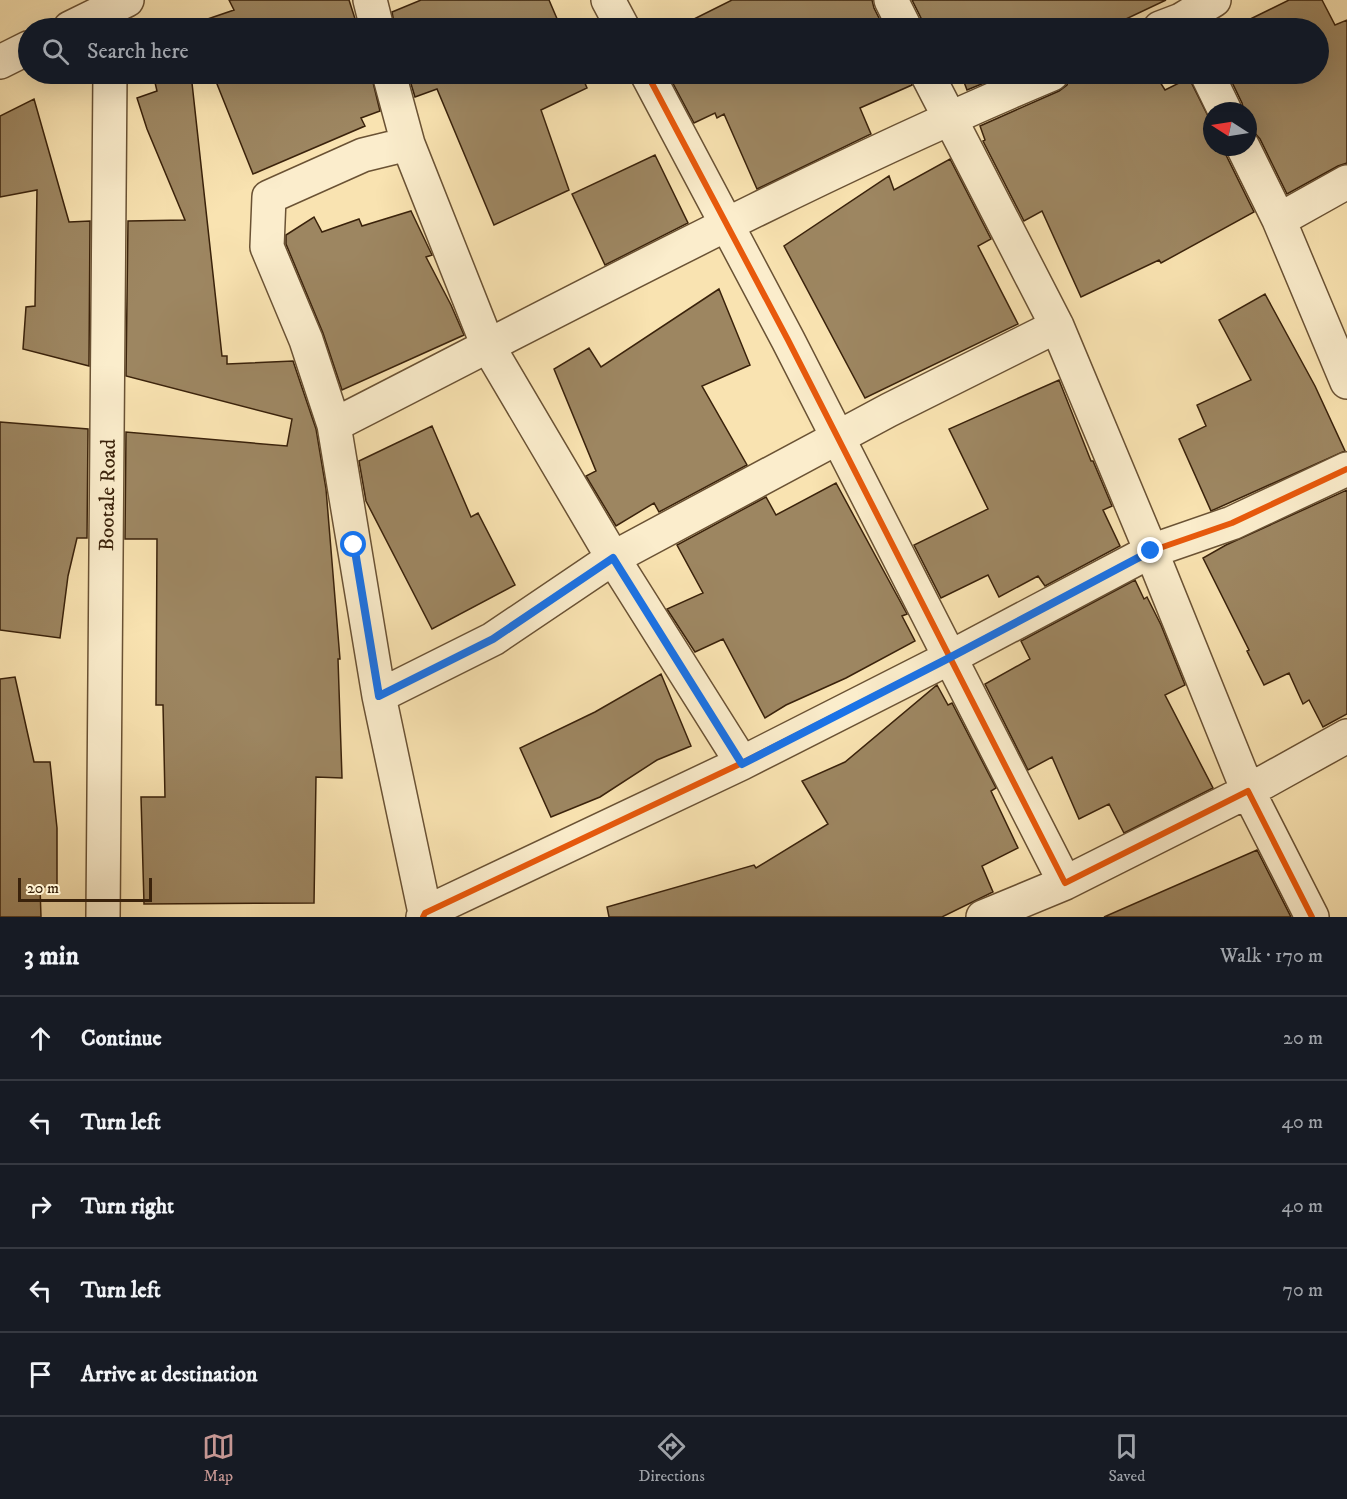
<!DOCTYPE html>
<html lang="en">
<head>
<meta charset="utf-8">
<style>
  :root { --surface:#171b24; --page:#20242c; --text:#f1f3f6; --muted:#9ea1a6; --line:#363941; --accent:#c59692 }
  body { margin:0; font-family:"IM FELL DW Pica",serif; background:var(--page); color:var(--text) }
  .compass { position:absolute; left:1203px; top:102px; width:54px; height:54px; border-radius:50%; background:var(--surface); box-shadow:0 6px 24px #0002; rotate:282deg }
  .scale { position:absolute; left:18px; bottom:15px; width:134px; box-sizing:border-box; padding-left:6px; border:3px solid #3a220b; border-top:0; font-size:16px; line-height:21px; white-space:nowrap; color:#3a220b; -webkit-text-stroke:4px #fbedcc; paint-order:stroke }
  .stop { position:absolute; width:18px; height:18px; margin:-14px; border:4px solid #1a73e8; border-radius:50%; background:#fff }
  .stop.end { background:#1a73e8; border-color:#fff; box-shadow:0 2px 6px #0008 }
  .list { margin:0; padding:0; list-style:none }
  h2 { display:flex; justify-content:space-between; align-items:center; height:78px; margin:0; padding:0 24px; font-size:26px }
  h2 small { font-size:20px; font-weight:400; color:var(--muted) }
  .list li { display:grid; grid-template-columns:39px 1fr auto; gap:18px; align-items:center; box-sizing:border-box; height:84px; padding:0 24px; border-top:2px solid var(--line) }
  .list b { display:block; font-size:22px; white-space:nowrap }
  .list em { font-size:20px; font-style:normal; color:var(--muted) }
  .icon { flex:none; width:33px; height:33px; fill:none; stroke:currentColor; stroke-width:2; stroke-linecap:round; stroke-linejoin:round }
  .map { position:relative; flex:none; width:1347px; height:917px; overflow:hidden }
  .search { position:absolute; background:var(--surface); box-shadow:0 6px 24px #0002; left:18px; right:18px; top:18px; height:66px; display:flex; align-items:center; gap:15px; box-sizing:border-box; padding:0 21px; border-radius:33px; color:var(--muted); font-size:22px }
  .sheet { height:498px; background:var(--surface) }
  nav { display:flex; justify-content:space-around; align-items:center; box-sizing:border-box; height:84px; border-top:2px solid var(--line); background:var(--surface); font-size:16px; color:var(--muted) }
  nav a { display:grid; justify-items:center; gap:3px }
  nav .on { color:var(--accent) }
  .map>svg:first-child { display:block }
  .building { fill:#9d8661; stroke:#3a220b; stroke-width:1.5 }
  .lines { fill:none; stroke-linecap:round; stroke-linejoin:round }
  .minor-casing { stroke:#6a5234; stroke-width:36 }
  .minor { stroke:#fbedcc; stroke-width:33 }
  .cycleway-casing { stroke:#fbedcc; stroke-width:10 }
  .cycleway { stroke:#e8590c; stroke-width:6 }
  .route { stroke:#1a73e8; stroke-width:8 }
  .labels { text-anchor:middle; stroke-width:6; stroke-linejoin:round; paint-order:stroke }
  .street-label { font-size:21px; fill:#3a220b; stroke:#fbedcc }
</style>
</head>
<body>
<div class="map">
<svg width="1347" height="917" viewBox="0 0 1347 917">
  <rect width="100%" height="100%" fill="#f9e3b1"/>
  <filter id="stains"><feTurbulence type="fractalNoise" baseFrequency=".00333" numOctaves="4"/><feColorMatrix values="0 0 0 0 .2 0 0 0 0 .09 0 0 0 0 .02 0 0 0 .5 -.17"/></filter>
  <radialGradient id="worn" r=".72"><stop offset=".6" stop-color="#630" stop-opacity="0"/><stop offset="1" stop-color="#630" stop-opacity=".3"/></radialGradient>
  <path class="building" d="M 229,0 L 349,0 L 358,28 L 195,28 L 193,24 L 234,10 Z
    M 421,0 L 549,0 L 561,28 L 395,28 L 392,12 Z
    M 732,0 L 872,0 L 874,8 L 884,28 L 676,28 Z
    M 912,0 L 1166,0 L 1107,28 L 924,28 L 922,20 Z
    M 1289,0 L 1322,0 L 1335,25 L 1347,20 L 1347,163 L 1338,166 L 1287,194 L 1260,139 L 1254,132 L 1248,129 L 1248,111 L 1244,111 L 1242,103 L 1228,74 L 1318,74 L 1318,28 L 1232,28 Z
    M 153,74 L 191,74 L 222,356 L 227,356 L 227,364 L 293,361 L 316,429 L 326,489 L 340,659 L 338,659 L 342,778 L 316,777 L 314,903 L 144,904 L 141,797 L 165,797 L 163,705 L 156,705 L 157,539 L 125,539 L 126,432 L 287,446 L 292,419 L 126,376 L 128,221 L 185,220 L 147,129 L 137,98 L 157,91 Z
    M 213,74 L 371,74 L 380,111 L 361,118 L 365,126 L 253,174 Z
    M 408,74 L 581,74 L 587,88 L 541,110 L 569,190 L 494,225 L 437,89 L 415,97 Z
    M 668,74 L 908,74 L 912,85 L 860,108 L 871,134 L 757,189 L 724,114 L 717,118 L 715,113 L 694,123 Z
    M 961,74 L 1006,74 L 967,90 Z
    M 1070,74 L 1155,74 L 1165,90 L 1189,78 L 1212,124 L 1212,147 L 1224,147 L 1226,155 L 1254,212 L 1161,263 L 1159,260 L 1081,297 L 1042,211 L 1024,221 L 983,141 L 985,140 L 980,126 L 1059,91 L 1067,85 Z
    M 34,99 L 69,222 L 90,221 L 89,366 L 23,349 L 26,307 L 35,306 L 37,190 L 0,197 L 0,116 Z
    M 655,155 L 688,223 L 605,265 L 572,194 Z
    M 950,159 L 991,239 L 978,246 L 1018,324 L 865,398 L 784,246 L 889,176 L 894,190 Z
    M 411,211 L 432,255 L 426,257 L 451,305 L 464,335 L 342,390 L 323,333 L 286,244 L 286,235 L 314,217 L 322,232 L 359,219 L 362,226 Z
    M 719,289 L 750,365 L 702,386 L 747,465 L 659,512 L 654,503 L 616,526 L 586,476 L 596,471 L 554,369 L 589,348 L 601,367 Z
    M 1265,294 L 1315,386 L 1345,451 L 1211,511 L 1179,439 L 1206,426 L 1197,405 L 1251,380 L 1219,320 Z
    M 1059,380 L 1091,461 L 1093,461 L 1112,506 L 1103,510 L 1120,546 L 1045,586 L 1038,576 L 999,597 L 988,575 L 941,598 L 914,545 L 988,509 L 949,429 Z
    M 0,422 L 88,429 L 87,538 L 77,538 L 68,576 L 60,638 L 0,630 Z
    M 432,426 L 471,517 L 478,513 L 515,585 L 432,629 L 366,501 L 359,461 Z
    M 836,483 L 907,614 L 902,616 L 915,641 L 846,678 L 786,705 L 765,718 L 723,639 L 695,652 L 667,609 L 703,593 L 677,545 L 766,497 L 776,515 Z
    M 1347,490 L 1347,714 L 1323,727 L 1309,700 L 1303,704 L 1289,673 L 1264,685 L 1247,651 L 1249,650 L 1203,558 L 1226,545 Z
    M 1135,580 L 1144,599 L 1147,597 L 1161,625 L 1185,685 L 1165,695 L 1213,788 L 1124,833 L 1109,804 L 1079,819 L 1052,757 L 1028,770 L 985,684 L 1030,659 L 1021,641 Z
    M 661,674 L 691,746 L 657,760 L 600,797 L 551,817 L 520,748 L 595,712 Z
    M 15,677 L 34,762 L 50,762 L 57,828 L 57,887 L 40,887 L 41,917 L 0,917 L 0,679 Z
    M 937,685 L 948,705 L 952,703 L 996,788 L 991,791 L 1018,848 L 982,866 L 993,892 L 942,917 L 609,917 L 607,907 L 754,865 L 756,868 L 828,824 L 802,781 L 845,762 Z
    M 1257,850 L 1291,917 L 1104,917 Z"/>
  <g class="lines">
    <g class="minor-casing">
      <path id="minor" d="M 370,0 L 377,28
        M 608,0 L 623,28
        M 891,0 L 905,28
        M 70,28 L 127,0
        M 1160,28 L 1181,20 L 1214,0
        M 0,62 L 28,48
        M 389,74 L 408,144 L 488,346 L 613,558 L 742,763
        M 647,74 L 788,340 L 1065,883 L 1248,791 L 1312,917
        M 927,74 L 1057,326 L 1151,551 L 1248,791 L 1347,736
        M 1207,74 L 1225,111
        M 1243,147 L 1279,220 L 1347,382
        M 1279,220 L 1347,182
        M 334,425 C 571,304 807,177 1052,74
        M 379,696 L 334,425 L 306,340 L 267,247 L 269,197 L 363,155 L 408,144
        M 425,913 L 379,696 L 493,639 L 613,558 L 889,410 L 1057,326
        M 103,917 L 110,74
        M 423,917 L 425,913 L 742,763 L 949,658 L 1151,551 L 1232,523 L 1347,469
        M 983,917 L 1065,883"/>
    </g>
    <use href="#minor" class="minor"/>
    <g class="cycleway-casing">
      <path id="cycleway" d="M 647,74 L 788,340 L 1065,883 L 1248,791 L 1312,917
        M 423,917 L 425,913 L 742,763 L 949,658 L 1151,551 L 1232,523 L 1347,469"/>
    </g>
    <use href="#cycleway" class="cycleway"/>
  </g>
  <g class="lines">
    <path class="route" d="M 354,545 L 379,696 L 493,639 L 613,558 L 742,764 L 949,658 L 1151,551"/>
  </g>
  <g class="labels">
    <g class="street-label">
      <text transform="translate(107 495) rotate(-89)" y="7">Bootale Road</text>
    </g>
  </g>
  <rect width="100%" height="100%" filter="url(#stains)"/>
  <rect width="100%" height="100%" fill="url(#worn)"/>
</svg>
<svg class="compass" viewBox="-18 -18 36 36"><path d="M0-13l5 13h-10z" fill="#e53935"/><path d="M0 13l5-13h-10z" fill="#9ea1a6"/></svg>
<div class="scale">20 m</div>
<div class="stop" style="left:354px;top:545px"></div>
<div class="stop end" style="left:1151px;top:551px"></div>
<div class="search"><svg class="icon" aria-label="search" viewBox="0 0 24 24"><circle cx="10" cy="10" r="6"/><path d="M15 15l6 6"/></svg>Search here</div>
</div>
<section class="sheet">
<h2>3 min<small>Walk · 170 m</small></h2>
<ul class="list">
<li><svg class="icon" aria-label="ahead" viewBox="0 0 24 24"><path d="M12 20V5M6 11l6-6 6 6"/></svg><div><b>Continue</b></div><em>20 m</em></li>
<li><svg class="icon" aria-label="left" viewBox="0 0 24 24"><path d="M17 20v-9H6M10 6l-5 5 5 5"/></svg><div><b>Turn left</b></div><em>40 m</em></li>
<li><svg class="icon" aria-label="right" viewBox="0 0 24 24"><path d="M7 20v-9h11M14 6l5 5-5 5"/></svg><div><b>Turn right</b></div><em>40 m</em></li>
<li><svg class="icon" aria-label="left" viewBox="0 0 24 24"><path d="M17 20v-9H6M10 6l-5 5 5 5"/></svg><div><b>Turn left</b></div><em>70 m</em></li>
<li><svg class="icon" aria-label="arrive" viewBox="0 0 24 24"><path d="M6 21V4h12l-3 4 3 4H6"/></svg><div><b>Arrive at destination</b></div></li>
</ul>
</section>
<nav>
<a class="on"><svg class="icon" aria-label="map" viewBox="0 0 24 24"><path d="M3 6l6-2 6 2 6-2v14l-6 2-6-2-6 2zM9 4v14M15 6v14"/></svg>Map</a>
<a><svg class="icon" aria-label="directions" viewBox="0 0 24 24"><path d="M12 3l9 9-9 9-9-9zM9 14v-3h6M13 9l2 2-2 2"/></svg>Directions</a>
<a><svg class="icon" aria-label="saved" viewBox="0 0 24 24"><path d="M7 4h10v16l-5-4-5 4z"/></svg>Saved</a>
</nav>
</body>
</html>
